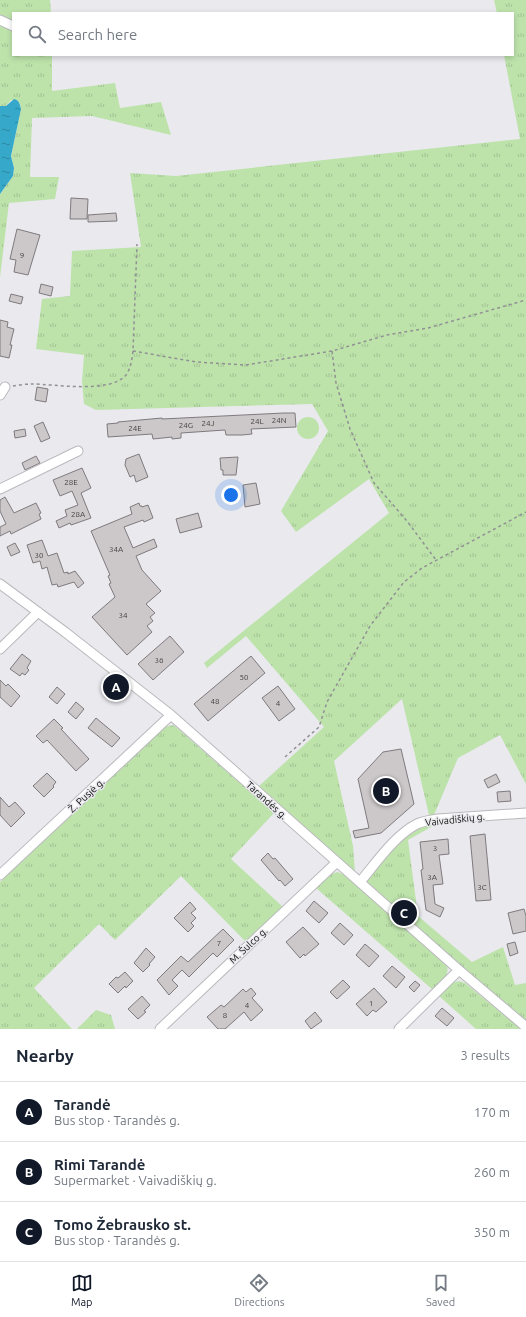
<!DOCTYPE html>
<html lang="en">
<head>
<meta charset="utf-8">
<style>
  :root { --surface:#fff; --page:#f2f2f3; --text:#1f2937; --muted:#747a83; --line:#e0e1e3; --accent:#111827 }
  body { margin:0; font-family:Ubuntu,sans-serif; background:var(--page); color:var(--text) }
  .you { position:absolute; left:231px; top:495px; width:14px; height:14px; margin:-10px; border:3px solid #fff; border-radius:50%; background:#1a73e8; box-shadow:0 0 0 6px #1a73e833 }
  .badge { display:grid; place-items:center; width:26px; height:26px; border-radius:50%; background:var(--accent); color:#fff; font-size:13px; font-weight:700 }
  .pin { position:absolute; translate:-50% -50%; border:2px solid #fff; box-shadow:0 1px 4px #0006 }
  .list { margin:0; padding:0; list-style:none }
  h2 { display:flex; justify-content:space-between; align-items:center; height:52px; margin:0; padding:0 16px; font-size:17px }
  h2 small { font-size:13px; font-weight:400; color:var(--muted) }
  .list li { display:grid; grid-template-columns:26px 1fr auto; gap:12px; align-items:center; box-sizing:border-box; height:60px; padding:0 16px; border-top:1px solid var(--line) }
  .list b { display:block; font-size:15px; white-space:nowrap }
  .list p { margin:0; font-size:13px; white-space:nowrap; color:var(--muted) }
  .list em { font-size:13px; font-style:normal; color:var(--muted) }
  .icon { flex:none; width:22px; height:22px; fill:none; stroke:currentColor; stroke-width:2; stroke-linecap:round; stroke-linejoin:round }
  .map { position:relative; flex:none; width:526px; height:1029px; overflow:hidden }
  .search { position:absolute; background:var(--surface); box-shadow:0 2px 6px #0003; left:12px; right:12px; top:12px; height:44px; display:flex; align-items:center; gap:10px; box-sizing:border-box; padding:0 14px; border-radius:0px; color:var(--muted); font-size:15px }
  .sheet { height:232px; background:var(--surface) }
  nav { display:flex; justify-content:space-around; align-items:center; box-sizing:border-box; height:56px; border-top:1px solid var(--line); background:var(--surface); font-size:11px; color:var(--muted) }
  nav a { display:grid; justify-items:center; gap:2px }
  nav .on { color:var(--accent) }
  .map>svg:first-child { display:block }
  .grass { fill:url(#grass-tufts) }
  .green { fill:#bde3ab }
  .water { fill:url(#water-ripples) }
  .building { fill:#ccc7c9; stroke:#7f7a7d }
  .lines { fill:none; stroke-linecap:round; stroke-linejoin:round }
  .street-casing { stroke:#bab9be; stroke-width:11 }
  .path { stroke:#919194; stroke-width:1.5; stroke-dasharray:3 3; stroke-linecap:butt }
  .street { stroke:#fff; stroke-width:9 }
  .labels { text-anchor:middle; stroke-width:3; stroke-linejoin:round; paint-order:stroke }
  .number-label { font-size:8px; fill:#3f3e3f }
  .street-label { font-size:10px; fill:#101011; stroke:#e9e9ee }
</style>
</head>
<body>
<div class="map">
<svg width="526" height="1029" viewBox="0 0 526 1029">
  <defs>
    <pattern id="grass-tufts" width="24" height="20" patternUnits="userSpaceOnUse"><rect width="24" height="20" fill="#bde3ab"/><path d="M3 7l-1-3M5 7V3M7 7l1-3M15 17l-1-3M17 17v-4M19 17l1-3" fill="none" stroke="#a1c292"/></pattern>
    <pattern id="water-ripples" width="26" height="14" patternUnits="userSpaceOnUse"><rect width="26" height="14" fill="#36a9ca"/><path d="M2 4q2-2 4 0t4 0M15 11q2-2 4 0t4 0" fill="none" stroke="#2c88a3"/></pattern>
  </defs>
  <rect width="100%" height="100%" fill="#e9e9ee"/>
  <path class="grass" d="M 0,0 L 50,0 L 51,13 L 13,13 L 13,55 L 52,55 L 52,91 L 115,83 L 120,108 L 161,102 L 171,135 L 92,116 L 32,118 L 30,177 L 59,177 L 55,199 L 9,203 L 0,277 L 0,194 L 13,176 L 14,168 L 11,156 L 21,109 L 20,104 L 17,100 L 11,100 L 6,106 L 0,106 Z
    M 494,0 L 526,0 L 526,784 L 500,735 L 458,758 L 434,815 L 431,827 L 408,840 L 418,916 L 472,962 L 503,947 L 515,985 L 526,983 L 526,1022 L 454,960 L 359,875 L 408,823 L 429,815 L 402,699 L 334,761 L 353,846 L 355,872 L 259,786 L 324,727 L 246,636 L 207,668 L 204,663 L 389,513 L 369,479 L 296,532 L 281,511 L 328,431 L 312,404 L 96,410 L 84,404 L 82,382 L 84,355 L 36,349 L 42,299 L 70,296 L 72,251 L 141,247 L 130,173 L 176,176 L 520,139 L 504,55 L 513,55 L 513,13 L 497,13 Z
    M 173,725 L 176,727 L 274,813 L 231,859 L 283,907 L 245,941 L 181,876 L 115,940 L 99,924 L 34,988 L 72,1029 L 0,1029 L 0,882 L 165,727 Z
    M 337,872 L 346,875 L 447,965 C 450,977 440,982 433,990 L 316,888 L 332,874 Z
    M 459,981 L 465,983 L 521,1029 L 476,1029 L 439,996 L 452,983 Z
    M 96,1010 L 111,1015 L 115,1029 L 77,1029 Z"/>
  <path class="green" d="M297 428a11 11 0 1 1 22 0a11 11 0 1 1-22 0Z"/>
  <path class="water" d="M 14,99 C 19,100 20,104 21,109 L 11,156 L 14,168 L 13,176 L 0,194 L 0,106 L 6,106 Z"/>
  <path class="building" d="M 71,198 L 88,199 L 87,219 L 70,219 Z
    M 116,213 L 117,221 L 88,222 L 88,215 Z
    M 17,229 L 40,235 L 28,275 L 14,272 L 16,260 L 10,259 Z
    M 41,284 L 53,287 L 51,296 L 39,293 Z
    M 11,294 L 23,297 L 21,304 L 9,301 Z
    M 0,320 L 8,322 L 7,327 L 14,329 L 10,345 L 12,345 L 9,358 L 0,356 Z
    M 37,387 L 48,389 L 46,402 L 35,400 Z
    M 284,413 L 295,413 L 296,427 L 251,429 L 252,434 L 242,435 L 226,435 L 225,430 L 181,433 L 181,438 L 172,439 L 172,437 L 153,439 L 152,434 L 108,437 L 107,424 L 118,423 L 118,422 L 162,418 L 162,419 Z
    M 43,422 L 50,438 L 41,442 L 34,426 Z
    M 25,429 L 26,436 L 15,438 L 14,431 Z
    M 139,454 L 148,477 L 136,482 L 134,475 L 130,477 L 125,465 L 126,459 Z
    M 36,456 L 40,463 L 25,470 L 22,463 Z
    M 238,457 L 236,475 L 223,475 L 223,470 L 221,470 L 220,458 Z
    M 82,468 L 91,488 L 81,493 L 91,518 L 71,525 L 70,523 L 59,528 L 56,521 L 67,516 L 65,510 L 78,505 L 72,491 L 60,496 L 53,480 Z
    M 256,483 L 260,504 L 245,507 L 243,485 Z
    M 5,497 L 14,513 L 36,503 L 41,513 L 39,514 L 41,519 L 11,534 L 10,531 L 0,536 L 0,527 L 6,524 L 0,511 L 0,500 Z
    M 139,503 L 140,506 L 142,506 L 142,507 L 148,505 L 153,518 L 144,522 L 143,520 L 124,527 L 133,548 L 154,539 L 157,547 L 136,556 L 142,570 L 161,591 L 146,604 L 155,613 L 150,617 L 153,621 L 147,626 L 152,632 L 127,655 L 92,617 L 115,597 L 109,584 L 111,583 L 108,576 L 110,575 L 91,531 L 132,514 L 130,507 Z
    M 198,513 L 202,527 L 180,533 L 176,519 Z
    M 42,540 L 48,556 L 57,553 L 64,573 L 68,572 L 68,574 L 75,571 L 84,583 L 78,588 L 74,582 L 58,587 L 57,584 L 52,585 L 47,567 L 42,569 L 40,561 L 33,563 L 27,545 Z
    M 15,543 L 20,552 L 11,556 L 7,547 Z
    M 170,636 L 184,652 L 153,680 L 138,664 Z
    M 22,654 L 31,661 L 27,668 L 29,670 L 25,675 L 22,673 L 20,676 L 10,669 Z
    M 251,656 L 265,673 L 208,721 L 194,704 Z
    M 0,680 L 6,686 L 8,684 L 20,696 L 11,707 L 0,697 Z
    M 278,686 L 295,709 L 279,721 L 262,698 Z
    M 57,687 L 65,694 L 57,704 L 49,697 Z
    M 76,702 L 84,709 L 76,719 L 68,712 Z
    M 96,718 L 120,738 L 112,747 L 88,728 Z
    M 54,719 L 63,728 L 61,729 L 89,759 L 76,771 L 47,740 L 43,743 L 36,736 Z
    M 401,749 L 414,804 L 381,833 L 355,838 L 353,831 L 369,828 L 358,779 L 383,752 Z
    M 47,773 L 56,782 L 53,786 L 54,787 L 44,797 L 33,786 Z
    M 496,774 L 500,782 L 488,788 L 484,780 Z
    M 510,791 L 511,801 L 498,802 L 497,792 Z
    M 0,797 L 9,807 L 15,802 L 25,813 L 11,827 L 0,815 Z
    M 485,834 L 491,900 L 476,901 L 470,836 Z
    M 448,839 L 449,854 L 439,855 L 443,884 L 433,885 L 435,904 L 444,908 L 440,917 L 426,910 L 421,870 L 423,869 L 420,842 Z
    M 268,853 L 273,859 L 275,858 L 293,879 L 285,886 L 280,880 L 279,881 L 261,860 Z
    M 314,901 L 328,913 L 319,923 L 306,911 Z
    M 190,902 L 196,909 L 191,913 L 196,918 L 191,923 L 194,926 L 188,932 L 174,918 Z
    M 524,909 L 526,916 L 526,931 L 513,934 L 508,913 Z
    M 340,923 L 353,935 L 344,945 L 331,933 Z
    M 303,927 L 319,944 L 305,956 L 304,954 L 300,958 L 286,942 Z
    M 223,929 L 234,940 L 217,957 L 213,953 L 189,977 L 182,970 L 172,980 L 178,986 L 169,995 L 157,980 L 181,956 L 188,962 Z
    M 515,942 L 518,953 L 510,956 L 507,944 Z
    M 365,944 L 379,956 L 369,967 L 356,955 Z
    M 146,948 L 155,957 L 149,964 L 150,965 L 143,972 L 134,963 Z
    M 392,966 L 405,977 L 396,988 L 383,976 Z
    M 125,972 L 133,981 L 126,988 L 125,986 L 118,993 L 109,984 L 116,977 L 118,978 Z
    M 343,980 L 350,987 L 337,999 L 330,992 Z
    M 415,981 L 420,985 L 414,992 L 409,987 Z
    M 251,988 L 256,994 L 252,998 L 263,1010 L 251,1021 L 244,1012 L 225,1029 L 218,1029 L 207,1017 L 221,1005 L 224,1007 L 243,989 L 246,992 Z
    M 374,988 L 387,1002 L 376,1012 L 373,1010 L 367,1016 L 356,1004 Z
    M 142,996 L 150,1005 L 144,1011 L 146,1012 L 138,1019 L 128,1009 Z
    M 442,1008 L 454,1018 L 447,1026 L 435,1016 Z
    M 315,1012 L 322,1021 L 311,1029 L 305,1021 Z"/>
  <g class="lines">
    <g class="street-casing">
      <path id="street" d="M 0,20 L 13,26
        M 0,395 L 5,387
        M 0,489 L 78,451
        M 0,584 L 65,632 L 171,715 L 459,970 L 526,1027
        M 0,649 L 38,612
        M 0,875 L 171,715
        M 360,882 C 376,863 395,835 417,824 C 423,821 431,820 438,819 L 526,813
        M 160,1029 L 337,862
        M 399,1029 L 459,970"/>
    </g>
    <path class="path" d="M 133,351 L 196,362 L 246,365 L 332,351 L 387,335 L 428,328 L 526,300
      M 332,351 L 336,383 L 350,429 L 374,483 L 407,521 L 436,560
      M 13,386 C 19,385 26,384 32,384 C 54,384 110,394 126,375 C 131,368 132,359 133,351 L 137,244
      M 285,757 L 319,727 L 327,702 L 370,626 L 404,582 L 422,568 L 526,512"/>
    <use href="#street" class="street"/>
  </g>
  <g class="labels">
    <g class="number-label">
      <text x="22" y="258">9</text>
      <text x="279" y="423">24N</text>
      <text x="257" y="424">24L</text>
      <text x="208" y="426">24J</text>
      <text x="186" y="428">24G</text>
      <text x="135" y="431">24E</text>
      <text x="71" y="485">28E</text>
      <text x="78" y="517">28A</text>
      <text x="116" y="552">34A</text>
      <text x="39" y="558">30</text>
      <text x="123" y="618">34</text>
      <text x="159" y="663">36</text>
      <text x="244" y="680">50</text>
      <text x="215" y="704">48</text>
      <text x="278" y="706">4</text>
      <text x="435" y="851">3</text>
      <text x="432" y="880">3A</text>
      <text x="482" y="890">3C</text>
      <text x="219" y="946">7</text>
      <text x="371" y="1006">1</text>
      <text x="247" y="1008">4</text>
      <text x="225" y="1018">8</text>
    </g>
    <g class="street-label">
      <text transform="translate(86 795) rotate(-43)" y="4">Ž. Pusjė g.</text>
      <text transform="translate(267 800) rotate(42)" y="4">Tarandės g.</text>
      <text transform="translate(455 819) rotate(-6)" y="4">Vaivadiškių g.</text>
      <text transform="translate(248 945) rotate(-43)" y="4">M. Šulco g.</text>
    </g>
  </g>
</svg>
<div class="you"></div>
<div class="pin badge" style="left:116px;top:687px">A</div>
<div class="pin badge" style="left:386px;top:791px">B</div>
<div class="pin badge" style="left:404px;top:913px">C</div>
<div class="search"><svg class="icon" aria-label="search" viewBox="0 0 24 24"><circle cx="10" cy="10" r="6"/><path d="M15 15l6 6"/></svg>Search here</div>
</div>
<section class="sheet">
<h2>Nearby<small>3 results</small></h2>
<ul class="list">
<li><span class="badge">A</span><div><b>Tarandė</b><p>Bus stop · Tarandės g.</p></div><em>170 m</em></li>
<li><span class="badge">B</span><div><b>Rimi Tarandė</b><p>Supermarket · Vaivadiškių g.</p></div><em>260 m</em></li>
<li><span class="badge">C</span><div><b>Tomo Žebrausko st.</b><p>Bus stop · Tarandės g.</p></div><em>350 m</em></li>
</ul>
</section>
<nav>
<a class="on"><svg class="icon" aria-label="map" viewBox="0 0 24 24"><path d="M3 6l6-2 6 2 6-2v14l-6 2-6-2-6 2zM9 4v14M15 6v14"/></svg>Map</a>
<a><svg class="icon" aria-label="directions" viewBox="0 0 24 24"><path d="M12 3l9 9-9 9-9-9zM9 14v-3h6M13 9l2 2-2 2"/></svg>Directions</a>
<a><svg class="icon" aria-label="saved" viewBox="0 0 24 24"><path d="M7 4h10v16l-5-4-5 4z"/></svg>Saved</a>
</nav>
</body>
</html>
